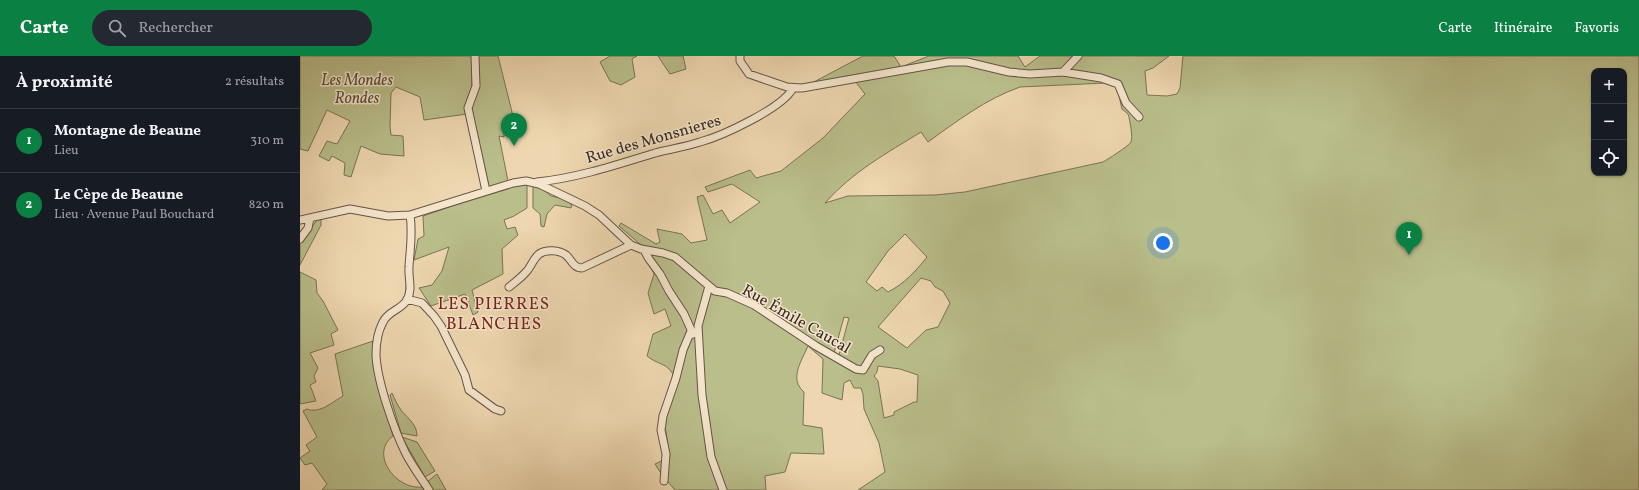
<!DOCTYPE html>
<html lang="fr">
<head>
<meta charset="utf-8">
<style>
  :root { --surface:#171b24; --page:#242831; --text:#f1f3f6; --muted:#9ea1a6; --line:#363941; --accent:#0b8043 }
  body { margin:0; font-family:Vollkorn,serif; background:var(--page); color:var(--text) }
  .controls { position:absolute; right:12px; top:12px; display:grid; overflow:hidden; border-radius:8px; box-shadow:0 1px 3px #0004 }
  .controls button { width:36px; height:36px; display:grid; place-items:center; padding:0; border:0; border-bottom:1px solid var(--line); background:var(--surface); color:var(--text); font:20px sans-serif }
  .you { position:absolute; left:863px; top:187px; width:14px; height:14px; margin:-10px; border:3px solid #fff; border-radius:50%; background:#1a73e8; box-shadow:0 0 0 6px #1a73e833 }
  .badge { display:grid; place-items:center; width:26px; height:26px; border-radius:50%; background:var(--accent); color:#fff; font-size:13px; font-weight:700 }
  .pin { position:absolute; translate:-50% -33px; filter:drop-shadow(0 1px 2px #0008) }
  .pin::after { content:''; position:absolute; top:21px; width:14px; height:12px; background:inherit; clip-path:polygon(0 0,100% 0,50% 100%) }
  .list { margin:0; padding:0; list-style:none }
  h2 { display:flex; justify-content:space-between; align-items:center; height:52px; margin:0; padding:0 16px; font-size:17px }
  h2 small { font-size:13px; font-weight:400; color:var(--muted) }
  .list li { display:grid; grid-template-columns:26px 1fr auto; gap:12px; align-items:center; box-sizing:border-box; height:64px; padding:0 16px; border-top:1px solid var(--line) }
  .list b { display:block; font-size:15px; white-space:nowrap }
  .list p { margin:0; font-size:13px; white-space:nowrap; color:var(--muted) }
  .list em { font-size:13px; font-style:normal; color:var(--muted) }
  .icon { flex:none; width:22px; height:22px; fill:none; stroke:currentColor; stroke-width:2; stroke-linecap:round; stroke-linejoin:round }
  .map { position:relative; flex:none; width:1339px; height:434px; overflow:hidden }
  header { display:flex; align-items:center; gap:24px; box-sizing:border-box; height:56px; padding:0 20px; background:var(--accent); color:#fff }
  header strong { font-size:19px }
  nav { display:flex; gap:22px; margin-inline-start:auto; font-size:14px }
  .search { width:280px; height:36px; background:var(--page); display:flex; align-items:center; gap:10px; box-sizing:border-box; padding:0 14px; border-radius:22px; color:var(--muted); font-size:15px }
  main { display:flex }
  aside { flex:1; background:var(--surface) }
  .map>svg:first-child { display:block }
  .green { fill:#b9be8b; stroke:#797456; fill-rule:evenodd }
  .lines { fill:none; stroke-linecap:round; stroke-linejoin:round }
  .minor-casing { stroke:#665445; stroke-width:9 }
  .minor { stroke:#f4e5cc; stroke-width:7 }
  .labels { text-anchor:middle; stroke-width:3; stroke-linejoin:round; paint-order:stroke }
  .park-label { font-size:16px; font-style:italic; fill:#594e3c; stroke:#f4e5cc }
  .street-label { font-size:16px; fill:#392921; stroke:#f4e5cc }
  .neighbourhood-label { font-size:17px; letter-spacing:1px; fill:#7a1f14; stroke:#f4e5cc }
</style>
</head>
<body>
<header>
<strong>Carte</strong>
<div class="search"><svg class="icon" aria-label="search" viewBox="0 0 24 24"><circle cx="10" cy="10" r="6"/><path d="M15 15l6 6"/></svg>Rechercher</div>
<nav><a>Carte</a><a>Itinéraire</a><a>Favoris</a></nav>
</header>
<main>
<aside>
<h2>À proximité<small>2 résultats</small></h2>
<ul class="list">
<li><span class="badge">1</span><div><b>Montagne de Beaune</b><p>Lieu</p></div><em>310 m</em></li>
<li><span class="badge">2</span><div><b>Le Cèpe de Beaune</b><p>Lieu · Avenue Paul Bouchard</p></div><em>820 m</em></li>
</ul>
</aside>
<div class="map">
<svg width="1339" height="434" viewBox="0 0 1339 434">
  <rect width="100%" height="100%" fill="#eed7b0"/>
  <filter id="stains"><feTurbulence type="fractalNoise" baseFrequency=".005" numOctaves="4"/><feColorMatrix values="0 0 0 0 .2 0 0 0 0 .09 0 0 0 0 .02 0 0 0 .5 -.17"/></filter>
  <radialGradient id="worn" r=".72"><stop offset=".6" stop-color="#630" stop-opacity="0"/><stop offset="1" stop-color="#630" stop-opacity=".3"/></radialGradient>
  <path class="green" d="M 0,0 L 172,0 C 172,9 173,18 172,27 C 171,41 164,39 167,58 L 124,64 L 120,41 L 96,31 L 91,37 L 90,70 L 91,79 L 103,80 L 104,100 L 80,98 L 61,90 L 51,121 L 44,119 L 45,107 L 32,100 L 29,105 L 19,100 L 27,85 L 37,88 L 50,65 L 27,54 L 8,95 L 0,93 Z
    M 177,0 L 198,0 L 214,64 L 204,65 L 204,81 L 199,80 L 208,125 L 189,131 L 171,49 Z
    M 310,0 L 337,0 L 332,3 L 335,21 L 321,29 L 310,25 L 300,6 Z
    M 358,0 L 383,0 L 386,13 L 370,18 Z
    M 563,0 L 594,0 L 601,11 L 629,0 L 718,0 L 725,11 L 740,0 L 869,0 L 853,12 L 845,15 L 847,39 L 867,40 L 877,38 L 880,32 L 883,0 L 1339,0 L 1339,434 L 558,434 L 585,416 L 579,387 L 564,353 L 563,338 L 561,332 L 554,332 L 550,324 L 544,327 L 542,344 L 522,337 L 523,303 L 508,290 C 501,306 489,323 504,336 L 503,369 L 522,372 L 524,398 L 491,397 L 485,416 L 465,420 L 466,434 L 375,434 L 362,419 L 355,408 L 370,401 L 365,370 L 367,357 L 377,326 C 368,305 361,311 347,300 L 353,278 L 371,270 L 365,253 L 354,258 L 348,237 L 354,218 L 341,189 L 319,170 L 321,167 L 356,188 L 360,186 L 357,173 L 382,178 L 391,187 L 407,184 L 397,141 L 403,139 L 413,158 L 422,154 L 430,167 L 460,146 L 432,128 L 408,136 L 405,131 L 450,114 L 456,122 L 481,115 L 523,82 L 565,38 L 555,25 L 510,28 ZM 1294,15 L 1324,15 L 1324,117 L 1294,117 ZM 805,27 L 817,31 L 822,53 L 828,58 C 830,64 833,81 831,86 C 829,90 808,103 803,106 L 665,136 L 635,139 L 548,140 L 525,147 C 552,116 587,97 621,76 L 628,86 C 657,65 686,43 720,31 ZM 605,178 L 627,201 C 616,215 604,228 588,236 L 582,231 L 577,235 L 566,226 L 588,195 ZM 621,222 L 631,225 L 635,231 L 643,235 L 650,247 L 638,271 L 626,274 L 607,292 L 578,271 ZM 544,261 L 549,262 L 539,299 L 534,297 ZM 578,310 L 600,313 L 618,319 L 617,346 L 614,346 L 594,356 L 594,359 L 584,362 L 578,325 L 574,320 L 577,316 Z
    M 227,128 L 227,152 L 214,160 L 204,164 L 207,173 L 215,171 L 218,179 L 202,193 L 203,218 L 172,234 L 178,256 L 173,259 L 165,238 L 131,250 L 119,232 L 132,229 L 142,215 L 149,191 L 114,204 L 118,183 L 124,180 L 123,160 L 213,129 Z
    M 233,129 L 245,135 L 251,140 L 265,143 L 272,149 L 271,152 L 255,149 L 247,158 L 244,171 L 241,170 L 240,158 L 233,152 Z
    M 21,162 L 21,169 L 0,209 L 0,188 L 17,164 Z
    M 0,216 L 16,224 L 17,237 L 23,245 L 38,274 L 31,278 L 34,289 L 10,297 L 18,312 L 14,320 L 16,326 L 10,329 L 16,345 L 0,348 Z
    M 73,285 L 74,314 L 93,380 C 69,398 96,434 122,431 L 124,434 L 22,434 L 27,428 L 12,407 L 5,409 L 0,402 L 10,395 L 6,389 L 17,381 L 3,355 L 7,353 C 20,358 32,346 43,340 L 35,298 Z
    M 92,337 C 95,343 97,349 101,354 C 108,363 117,368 117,380 L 101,377 L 90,339 Z
    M 102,381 L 117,386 L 135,415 L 125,421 Z
    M 137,418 L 146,434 L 132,434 L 127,426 Z"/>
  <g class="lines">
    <g class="minor-casing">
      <path id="minor" d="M 175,0 L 176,30 L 168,52 L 186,135
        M 440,0 L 440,5 L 449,18 L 487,31 L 502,32 L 648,6 L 667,6 L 709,16 L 730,18 L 763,16 L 801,22 L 818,28 L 826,47 L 839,61
        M 763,16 L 778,0
        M 237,126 C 277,122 316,109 355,97 C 370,93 385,91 400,86 C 422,80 483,52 493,32
        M 110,159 C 113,177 110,193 109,211 C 108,222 113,233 107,244 C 101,254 88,255 83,266 C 78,275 76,289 76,299 C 77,325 94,374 106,398 C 113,411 121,422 129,434
        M 0,164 L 50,153 L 88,160 L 110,159 L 213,127 L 226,125 L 239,128 L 285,150 L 299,159 L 331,189 L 341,193 L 363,197 L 375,201 L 415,235 L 427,237 L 454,249 L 516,290 L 556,313 L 563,314 L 572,299 L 580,294
        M 0,183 L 8,172 L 10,162
        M 344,194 L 349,203 L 360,218 L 369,235 L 384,258 L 393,278
        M 409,230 L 398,270 L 402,339 L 411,401 L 423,434
        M 209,231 C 215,226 221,222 226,216 C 231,211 233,203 239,198 C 246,193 259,194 266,199 C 272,204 273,212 282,212 L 331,189
        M 107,243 L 122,247 L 134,260 L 141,270 L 165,319 L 169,334 L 195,353 L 201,355
        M 364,425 L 366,398 L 361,374 L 363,360 L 376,322 L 383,294 L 391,275"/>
    </g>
    <use href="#minor" class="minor"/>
  </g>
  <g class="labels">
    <g class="park-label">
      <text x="57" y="29">Les Mondes<tspan x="57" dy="18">Rondes</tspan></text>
    </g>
    <g class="street-label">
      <text transform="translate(353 82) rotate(-16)" y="6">Rue des Monsnieres</text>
      <text transform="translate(497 262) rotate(30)" y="6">Rue Émile Caucal</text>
    </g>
    <g class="neighbourhood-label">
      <text x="194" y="253">LES PIERRES<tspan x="194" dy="20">BLANCHES</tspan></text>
    </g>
  </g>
  <rect width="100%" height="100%" filter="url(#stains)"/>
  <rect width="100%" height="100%" fill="url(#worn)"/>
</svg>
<div class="controls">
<button>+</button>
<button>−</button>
<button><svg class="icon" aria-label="locate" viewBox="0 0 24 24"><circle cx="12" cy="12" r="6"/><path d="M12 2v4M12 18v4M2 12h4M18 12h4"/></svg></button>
</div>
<div class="you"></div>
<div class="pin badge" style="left:1109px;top:199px">1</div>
<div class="pin badge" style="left:214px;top:90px">2</div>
</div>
</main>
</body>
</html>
